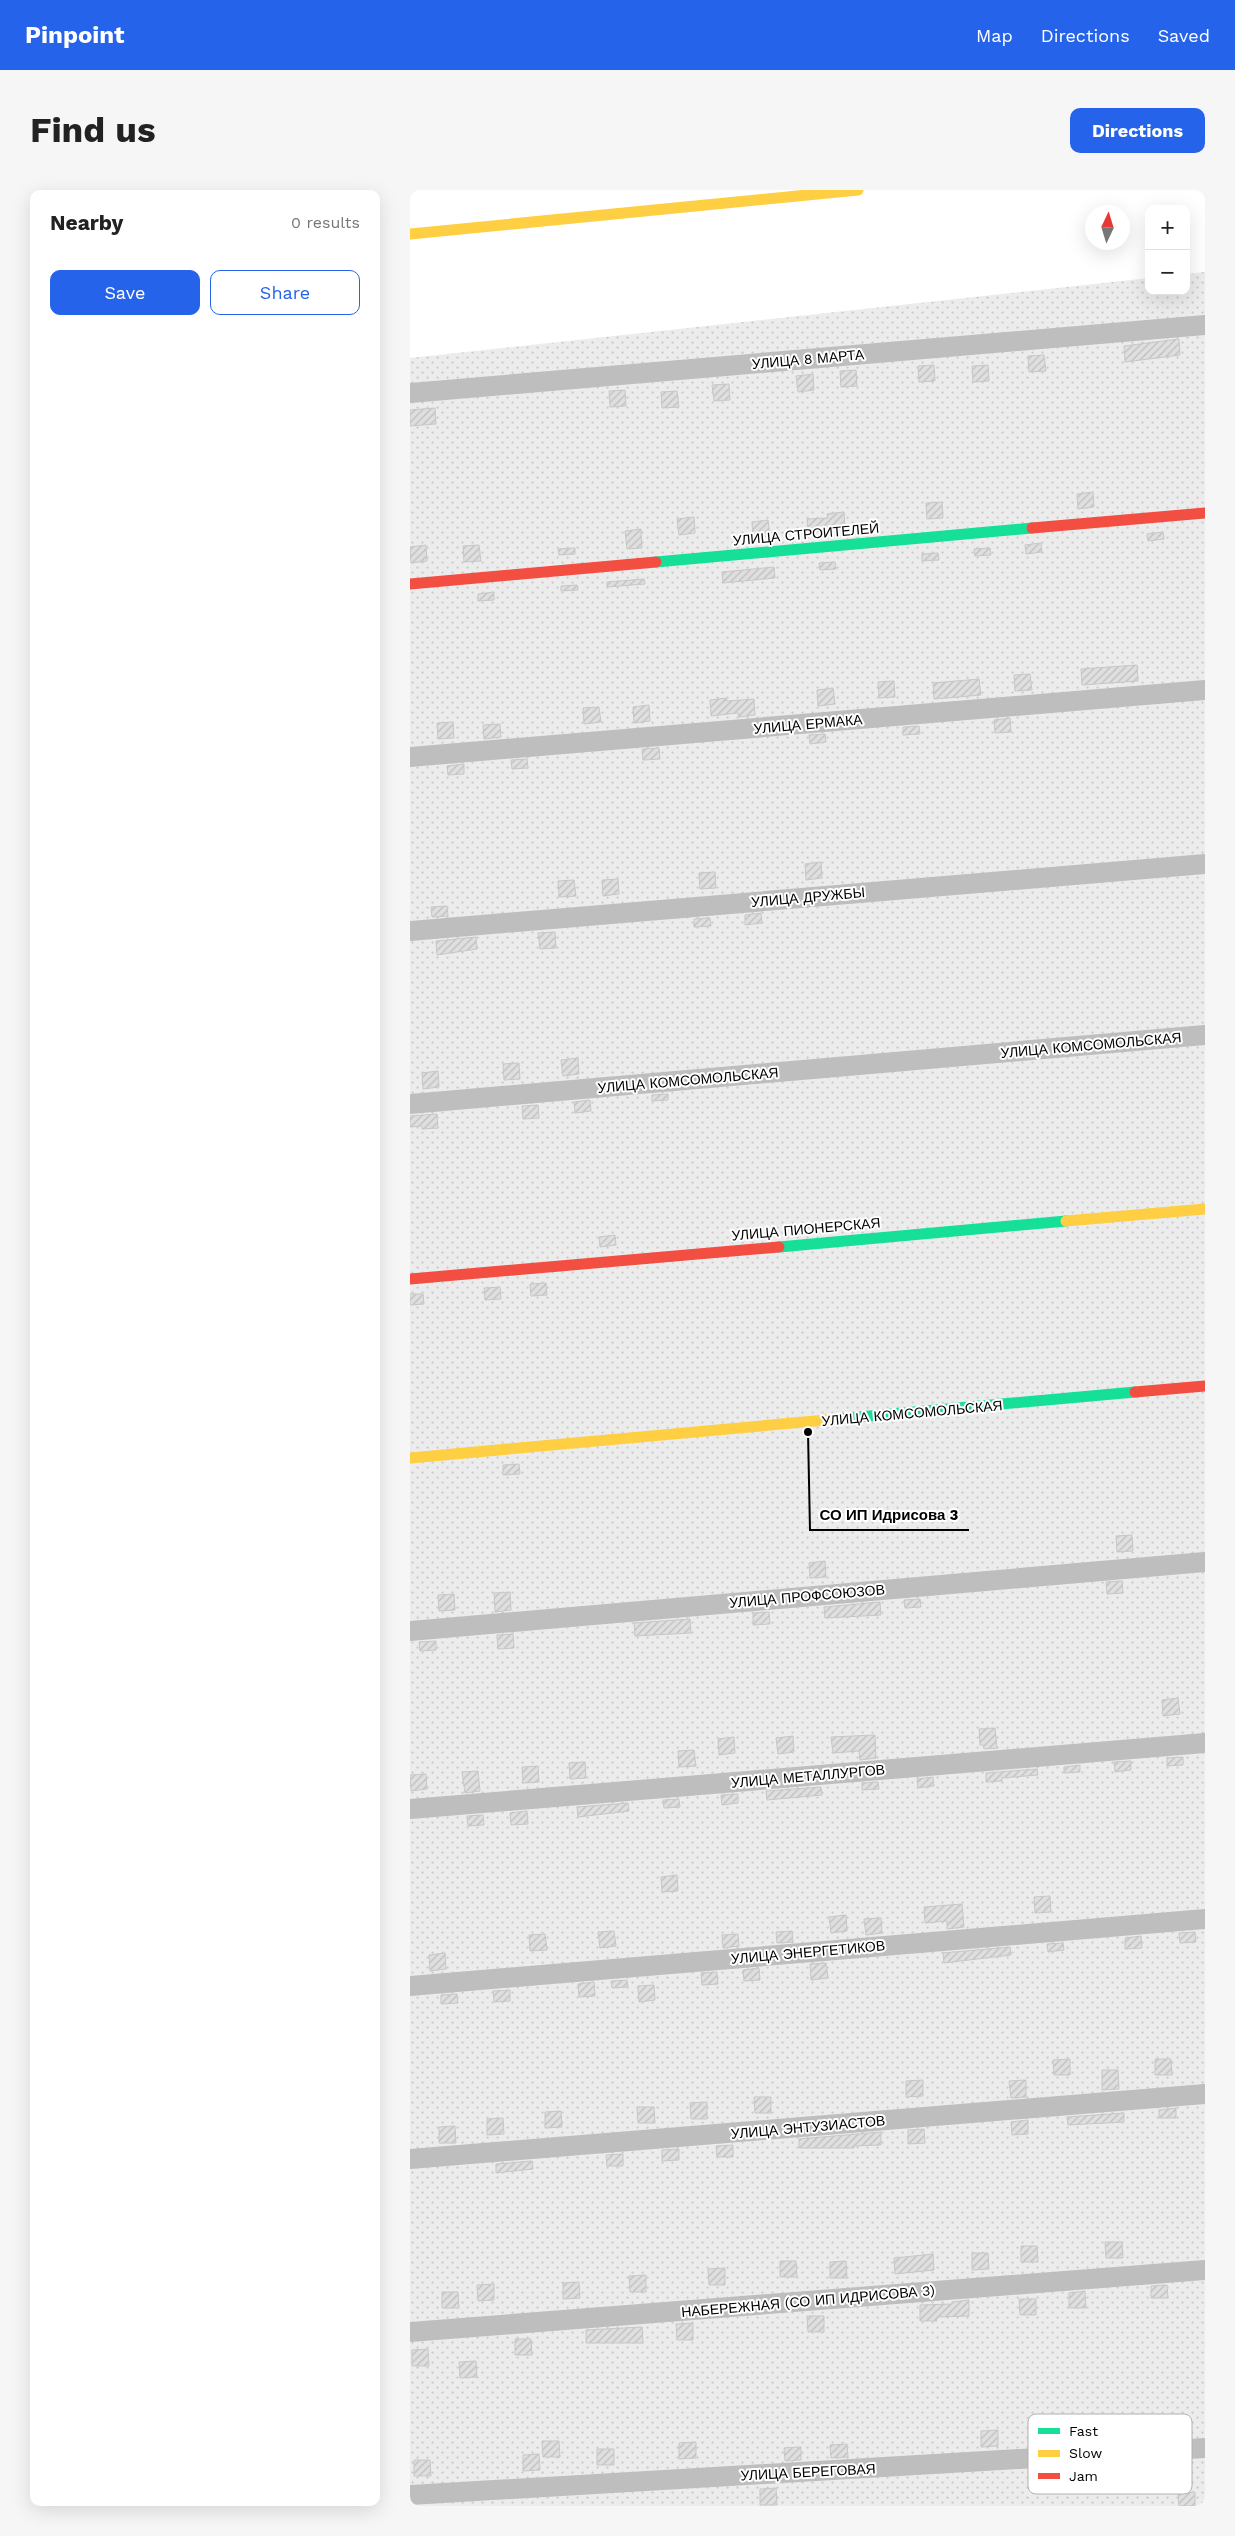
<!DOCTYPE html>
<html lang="en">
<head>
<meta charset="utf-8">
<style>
  :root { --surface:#fff; --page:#f6f6f6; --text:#222; --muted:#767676; --line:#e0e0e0; --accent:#2563eb }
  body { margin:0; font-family:"Work Sans",sans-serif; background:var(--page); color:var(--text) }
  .controls { position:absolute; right:15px; top:15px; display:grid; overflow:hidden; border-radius:10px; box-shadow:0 5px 20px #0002 }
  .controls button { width:45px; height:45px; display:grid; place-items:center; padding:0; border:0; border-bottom:1px solid var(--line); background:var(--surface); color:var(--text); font:25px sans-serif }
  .compass { position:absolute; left:675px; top:15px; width:45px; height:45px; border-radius:50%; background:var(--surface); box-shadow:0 5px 20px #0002; rotate:4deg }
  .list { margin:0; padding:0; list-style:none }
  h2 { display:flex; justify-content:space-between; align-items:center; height:65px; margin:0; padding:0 20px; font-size:21px }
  h2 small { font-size:16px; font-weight:400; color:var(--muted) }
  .actions { display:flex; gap:10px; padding:15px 20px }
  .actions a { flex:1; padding:11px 0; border:1px solid var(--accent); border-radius:10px; text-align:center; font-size:18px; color:var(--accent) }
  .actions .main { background:var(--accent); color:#fff }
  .map { position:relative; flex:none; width:795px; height:2316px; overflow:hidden; border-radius:10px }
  header { display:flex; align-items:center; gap:30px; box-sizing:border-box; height:70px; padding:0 25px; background:var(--accent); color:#fff }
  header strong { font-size:24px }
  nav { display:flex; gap:28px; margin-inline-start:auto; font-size:18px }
  .intro { display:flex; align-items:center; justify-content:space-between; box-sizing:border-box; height:120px; padding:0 30px }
  h1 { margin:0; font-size:35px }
  .button { padding:12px 22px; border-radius:10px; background:var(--accent); color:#fff; font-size:18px; font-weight:700 }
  main { display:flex; gap:30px; padding:0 30px }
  aside { flex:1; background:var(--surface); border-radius:10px; box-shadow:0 5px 20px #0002 }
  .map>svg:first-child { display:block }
  .garden { fill:url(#garden-dots) }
  .building { fill:url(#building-hatch); stroke:#c7c7c7 }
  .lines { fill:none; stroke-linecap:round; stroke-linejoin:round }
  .street { stroke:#bebebe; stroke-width:20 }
  .fast { stroke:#16e098; stroke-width:11 }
  .slow { stroke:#ffcf43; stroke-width:11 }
  .jam { stroke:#f24e42; stroke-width:11 }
  .labels { text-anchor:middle; stroke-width:4; stroke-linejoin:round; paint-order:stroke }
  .street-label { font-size:14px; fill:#000; stroke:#fff }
  .key { fill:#fff; stroke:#b2b2b2; stroke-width:1 }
  .key-label { font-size:14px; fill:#000 }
  .leader { fill:none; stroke:#000; stroke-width:2 }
  .callout-dot { fill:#000; stroke:#fff; stroke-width:2 }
  .callout-label { font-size:15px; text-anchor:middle; font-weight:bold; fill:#000; stroke:#fff; stroke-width:4; stroke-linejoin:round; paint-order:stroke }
</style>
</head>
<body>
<header>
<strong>Pinpoint</strong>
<nav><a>Map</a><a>Directions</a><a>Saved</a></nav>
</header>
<div class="intro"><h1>Find us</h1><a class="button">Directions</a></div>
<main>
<aside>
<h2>Nearby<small>0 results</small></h2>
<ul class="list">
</ul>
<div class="actions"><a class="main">Save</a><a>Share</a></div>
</aside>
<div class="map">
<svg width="795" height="2316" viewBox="0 0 795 2316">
  <defs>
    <pattern id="garden-dots" width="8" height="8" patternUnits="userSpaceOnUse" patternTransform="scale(1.25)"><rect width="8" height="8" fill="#ececec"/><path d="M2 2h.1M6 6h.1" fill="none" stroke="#c9c9c9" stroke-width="1.8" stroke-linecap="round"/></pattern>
    <pattern id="building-hatch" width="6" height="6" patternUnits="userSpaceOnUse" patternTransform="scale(1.25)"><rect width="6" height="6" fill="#dfdfdf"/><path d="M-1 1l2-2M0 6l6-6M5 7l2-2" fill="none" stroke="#bebebe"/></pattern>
  </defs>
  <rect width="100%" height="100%" fill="#fff"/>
  <path class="garden" d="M 795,82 L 795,2316 L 0,2316 L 0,168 L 739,88 L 739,101 L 776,101 L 776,84 Z"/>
  <path class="building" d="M 769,149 L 770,165 L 715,172 L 714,156 Z
    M 634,165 L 636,181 L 619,182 L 618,166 Z
    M 524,175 L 525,191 L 509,192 L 508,176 Z
    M 578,175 L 579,191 L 563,192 L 562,176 Z
    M 446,180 L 447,196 L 431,197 L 430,181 Z
    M 403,184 L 404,200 L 388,202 L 386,186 Z
    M 319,194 L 320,210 L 304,211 L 302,195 Z
    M 215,200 L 216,216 L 200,217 L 199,201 Z
    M 267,201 L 269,217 L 252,218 L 251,202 Z
    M 25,218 L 26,234 L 0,236 L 0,220 Z
    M 683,302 L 684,317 L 668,319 L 667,304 Z
    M 532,312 L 533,328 L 517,329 L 516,313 Z
    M 434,322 L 435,338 L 398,343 L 397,329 L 418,328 L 417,324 Z
    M 284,327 L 285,343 L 269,345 L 267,329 Z
    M 358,330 L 360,346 L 343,348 L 342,332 Z
    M 231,339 L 232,358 L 217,359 L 215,341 Z
    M 753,342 L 754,349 L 738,351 L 737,344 Z
    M 631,353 L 632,362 L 616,364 L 615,355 Z
    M 16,355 L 17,371 L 1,373 L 0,357 Z
    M 69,355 L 71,371 L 54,372 L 53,356 Z
    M 165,358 L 165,364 L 149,365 L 148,359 Z
    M 580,358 L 581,365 L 565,366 L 564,359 Z
    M 528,363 L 529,370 L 512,371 L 512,364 Z
    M 425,372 L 426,379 L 410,380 L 409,373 Z
    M 364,377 L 365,388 L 313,393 L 312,382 Z
    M 234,389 L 235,394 L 197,397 L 197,392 Z
    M 167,395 L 168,400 L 151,401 L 151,396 Z
    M 84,402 L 84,410 L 68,411 L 68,404 Z
    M 727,475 L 728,491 L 672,495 L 671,479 Z
    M 620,484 L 622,500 L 605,501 L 604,485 Z
    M 569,489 L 571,505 L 524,509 L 523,493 Z
    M 484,491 L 485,507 L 469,508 L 468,492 Z
    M 423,498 L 425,514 L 408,516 L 407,500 Z
    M 316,508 L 317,511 L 344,509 L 345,525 L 329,527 L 328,523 L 301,526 L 300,510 Z
    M 239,515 L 240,531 L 224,533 L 223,517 Z
    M 189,517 L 191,532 L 174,534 L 173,518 Z
    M 600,528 L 601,542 L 585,543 L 584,530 Z
    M 43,532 L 44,548 L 28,549 L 27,533 Z
    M 90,534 L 91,547 L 74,549 L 73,535 Z
    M 509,536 L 510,544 L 493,545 L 493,537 Z
    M 415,544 L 416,552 L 400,554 L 399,545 Z
    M 249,558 L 250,569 L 233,570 L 232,559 Z
    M 117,569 L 118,578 L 102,579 L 101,570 Z
    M 54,574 L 54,584 L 38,585 L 37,576 Z
    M 411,672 L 412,688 L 396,690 L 395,674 Z
    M 305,682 L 306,698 L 290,699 L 289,683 Z
    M 208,689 L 209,704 L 193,706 L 192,690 Z
    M 164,690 L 166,706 L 149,707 L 148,691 Z
    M 37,716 L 38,726 L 22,727 L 21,717 Z
    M 351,723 L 352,733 L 335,735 L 335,725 Z
    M 300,728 L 301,736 L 284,737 L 284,729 Z
    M 145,742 L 146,758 L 130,759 L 128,743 Z
    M 66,747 L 67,759 L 27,765 L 26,751 Z
    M 168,868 L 169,884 L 153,886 L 151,870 Z
    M 109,873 L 110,889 L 94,890 L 93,874 Z
    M 28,881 L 29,897 L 13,899 L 12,883 Z
    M 258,904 L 258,910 L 242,911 L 242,905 Z
    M 180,910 L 181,921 L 165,923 L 164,912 Z
    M 128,915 L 129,928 L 113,929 L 112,916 Z
    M 27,924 L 28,938 L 12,939 L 12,936 L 0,937 L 0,926 Z
    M 205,1045 L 206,1055 L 190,1057 L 189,1047 Z
    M 136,1093 L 137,1105 L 121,1106 L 120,1094 Z
    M 90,1097 L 91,1109 L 75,1110 L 74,1098 Z
    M 0,1104 L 13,1104 L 14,1114 L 0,1115 Z
    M 109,1274 L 110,1284 L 93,1285 L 93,1275 Z
    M 722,1345 L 723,1361 L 707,1362 L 706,1346 Z
    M 415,1371 L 416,1387 L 400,1388 L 399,1373 Z
    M 712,1391 L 713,1403 L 697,1404 L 696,1392 Z
    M 100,1402 L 101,1420 L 85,1422 L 84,1403 Z
    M 44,1404 L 45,1420 L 29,1421 L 28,1405 Z
    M 510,1409 L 511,1417 L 495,1418 L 494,1410 Z
    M 470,1412 L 471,1425 L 415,1428 L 414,1417 Z
    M 359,1422 L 360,1434 L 343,1435 L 343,1423 Z
    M 280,1429 L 281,1443 L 225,1446 L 224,1433 Z
    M 103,1444 L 104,1458 L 88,1459 L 87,1445 Z
    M 26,1451 L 26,1460 L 10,1461 L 9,1452 Z
    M 768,1508 L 770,1524 L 753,1526 L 752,1510 Z
    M 585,1538 L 587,1558 L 574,1559 L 573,1555 L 570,1555 L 569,1539 Z
    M 465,1545 L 466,1568 L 450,1570 L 449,1561 L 423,1563 L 421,1547 Z
    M 383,1546 L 384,1562 L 368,1564 L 366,1548 Z
    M 324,1547 L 325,1563 L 309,1565 L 308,1549 Z
    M 284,1560 L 286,1576 L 269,1577 L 268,1561 Z
    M 773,1567 L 773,1575 L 757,1576 L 757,1568 Z
    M 721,1571 L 721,1580 L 705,1582 L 704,1572 Z
    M 175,1572 L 176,1588 L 160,1589 L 159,1573 Z
    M 670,1575 L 670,1582 L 654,1583 L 654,1577 Z
    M 128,1576 L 129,1592 L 113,1593 L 112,1577 Z
    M 627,1579 L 628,1585 L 592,1588 L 592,1591 L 576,1592 L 576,1583 Z
    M 68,1581 L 70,1601 L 55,1603 L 52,1582 Z
    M 16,1584 L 17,1599 L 1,1601 L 0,1585 Z
    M 523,1587 L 524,1596 L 508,1598 L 507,1589 Z
    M 468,1592 L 469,1599 L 452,1600 L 452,1593 Z
    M 411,1597 L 412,1605 L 357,1610 L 356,1601 Z
    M 328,1604 L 328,1613 L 312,1615 L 311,1605 Z
    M 269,1609 L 270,1617 L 254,1618 L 253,1610 Z
    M 218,1613 L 219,1621 L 168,1627 L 167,1617 Z
    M 117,1621 L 118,1634 L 101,1635 L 100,1623 Z
    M 73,1625 L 74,1635 L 58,1636 L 57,1626 Z
    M 267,1685 L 268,1701 L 252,1702 L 251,1687 Z
    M 640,1706 L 641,1722 L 625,1723 L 624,1707 Z
    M 552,1714 L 554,1737 L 537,1739 L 537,1731 L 515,1733 L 514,1717 Z
    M 436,1725 L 437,1741 L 421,1743 L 419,1727 Z
    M 471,1728 L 472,1743 L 456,1745 L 454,1729 Z
    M 204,1741 L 206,1756 L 190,1758 L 188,1742 Z
    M 382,1741 L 383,1752 L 367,1753 L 366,1742 Z
    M 785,1742 L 786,1752 L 770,1753 L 769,1743 Z
    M 135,1744 L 137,1760 L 120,1761 L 119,1745 Z
    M 328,1744 L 329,1756 L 313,1758 L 312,1745 Z
    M 731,1746 L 732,1758 L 715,1759 L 715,1748 Z
    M 653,1753 L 654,1760 L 638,1762 L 637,1754 Z
    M 600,1757 L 601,1765 L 534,1773 L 533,1763 Z
    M 35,1763 L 36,1779 L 20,1781 L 19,1765 Z
    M 416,1773 L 418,1788 L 401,1790 L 400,1774 Z
    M 349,1778 L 350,1790 L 334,1791 L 333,1780 Z
    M 307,1782 L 308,1794 L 292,1795 L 291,1783 Z
    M 217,1790 L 218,1797 L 202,1798 L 201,1791 Z
    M 184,1792 L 185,1806 L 169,1807 L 168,1794 Z
    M 244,1795 L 245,1810 L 229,1812 L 228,1796 Z
    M 100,1800 L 100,1811 L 84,1812 L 83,1801 Z
    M 47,1804 L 48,1813 L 31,1814 L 31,1805 Z
    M 660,1869 L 660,1885 L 644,1885 L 643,1870 Z
    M 745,1869 L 761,1869 L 762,1885 L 745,1885 Z
    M 692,1880 L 708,1880 L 709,1899 L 692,1900 Z
    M 513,1890 L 513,1906 L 496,1907 L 496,1891 Z
    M 616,1890 L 616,1907 L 601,1908 L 599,1891 Z
    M 344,1907 L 361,1907 L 361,1923 L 345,1923 Z
    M 297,1912 L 297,1929 L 281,1929 L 280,1913 Z
    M 227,1917 L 244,1917 L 245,1933 L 228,1933 Z
    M 766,1918 L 766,1928 L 749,1928 L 749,1920 Z
    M 151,1921 L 152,1937 L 135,1938 L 135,1922 Z
    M 714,1923 L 714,1932 L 658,1935 L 657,1927 Z
    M 93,1928 L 94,1944 L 77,1945 L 77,1929 Z
    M 618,1930 L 618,1944 L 602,1945 L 601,1932 Z
    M 45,1936 L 46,1953 L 29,1953 L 29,1937 Z
    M 514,1939 L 515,1953 L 498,1954 L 498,1940 Z
    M 471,1942 L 471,1955 L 444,1956 L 444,1958 L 389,1958 L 389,1949 Z
    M 323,1955 L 323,1967 L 307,1967 L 306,1956 Z
    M 269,1959 L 269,1970 L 252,1971 L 252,1960 Z
    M 213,1964 L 213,1976 L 197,1976 L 196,1965 Z
    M 122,1971 L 123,1979 L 86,1983 L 86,1974 Z
    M 695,2052 L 712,2052 L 713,2068 L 696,2068 Z
    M 611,2056 L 627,2056 L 628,2072 L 611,2072 Z
    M 562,2063 L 578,2063 L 579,2079 L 562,2080 Z
    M 523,2064 L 524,2080 L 485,2084 L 484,2068 Z
    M 370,2071 L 386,2071 L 387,2087 L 370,2087 Z
    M 436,2071 L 437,2088 L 420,2088 L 420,2072 Z
    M 315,2078 L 315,2095 L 299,2095 L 298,2079 Z
    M 236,2085 L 236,2102 L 220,2102 L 219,2086 Z
    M 169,2092 L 170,2108 L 153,2109 L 153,2093 Z
    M 84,2094 L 84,2110 L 68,2111 L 67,2095 Z
    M 757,2095 L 758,2108 L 741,2108 L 741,2096 Z
    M 675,2101 L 676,2118 L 659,2118 L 659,2103 Z
    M 32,2102 L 48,2102 L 49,2118 L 32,2118 Z
    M 609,2109 L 626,2109 L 626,2125 L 610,2125 Z
    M 559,2110 L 559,2126 L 527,2127 L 527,2131 L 510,2131 L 510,2115 L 542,2114 L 542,2112 Z
    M 397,2126 L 414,2126 L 414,2142 L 398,2142 Z
    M 283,2133 L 283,2150 L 267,2150 L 266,2134 Z
    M 232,2137 L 233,2153 L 176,2153 L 176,2140 Z
    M 105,2149 L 121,2149 L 122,2165 L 105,2165 Z
    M 18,2159 L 19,2176 L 2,2176 L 2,2160 Z
    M 66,2171 L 67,2187 L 50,2188 L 49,2172 Z
    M 588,2240 L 588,2256 L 571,2257 L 571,2241 Z
    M 132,2251 L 149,2251 L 150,2267 L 133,2267 Z
    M 286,2252 L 286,2268 L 269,2269 L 269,2253 Z
    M 437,2254 L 438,2267 L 421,2268 L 420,2255 Z
    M 391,2257 L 391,2270 L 375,2271 L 374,2258 Z
    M 187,2259 L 204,2259 L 204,2275 L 187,2275 Z
    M 129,2264 L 130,2280 L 113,2281 L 113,2265 Z
    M 4,2270 L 20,2270 L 21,2286 L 4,2286 Z
    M 366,2298 L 367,2315 L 350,2315 L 350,2299 Z
    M 785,2302 L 785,2316 L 769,2316 L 768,2303 Z"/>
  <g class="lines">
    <path class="street" d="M 0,203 L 795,135
      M 0,567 L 795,500
      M 0,741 L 795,674
      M 0,914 L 795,845
      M 0,1441 L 795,1372
      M 0,1619 L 795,1553
      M 0,1796 L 795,1729
      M 0,1969 L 795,1904
      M 0,2142 L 795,2080
      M 0,2305 L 795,2258"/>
    <path class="fast" d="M 246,372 L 622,338
      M 369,1057 L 656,1031
      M 427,1229 L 725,1202"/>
    <path class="slow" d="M 0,44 L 448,0
      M 656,1031 L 795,1019
      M 0,1268 L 427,1229"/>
    <path class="jam" d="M 622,338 L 795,323
      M 0,394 L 246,372
      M 0,1089 L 369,1057
      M 725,1202 L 795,1196"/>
  </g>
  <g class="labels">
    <g class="street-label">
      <text transform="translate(398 169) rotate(-5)" y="5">УЛИЦА 8 МАРТА</text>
      <text transform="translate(396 344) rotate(-5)" y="5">УЛИЦА СТРОИТЕЛЕЙ</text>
      <text transform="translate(398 534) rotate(-5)" y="5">УЛИЦА ЕРМАКА</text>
      <text transform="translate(398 707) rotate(-5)" y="5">УЛИЦА ДРУЖБЫ</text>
      <text transform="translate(681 855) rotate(-5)" y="5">УЛИЦА КОМСОМОЛЬСКАЯ</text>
      <text transform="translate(278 890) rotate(-5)" y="5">УЛИЦА КОМСОМОЛЬСКАЯ</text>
      <text transform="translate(396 1039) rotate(-5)" y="5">УЛИЦА ПИОНЕРСКАЯ</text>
      <text transform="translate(502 1223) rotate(-5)" y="5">УЛИЦА КОМСОМОЛЬСКАЯ</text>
      <text transform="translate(397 1406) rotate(-5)" y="5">УЛИЦА ПРОФСОЮЗОВ</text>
      <text transform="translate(398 1586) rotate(-5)" y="5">УЛИЦА МЕТАЛЛУРГОВ</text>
      <text transform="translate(398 1762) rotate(-5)" y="5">УЛИЦА ЭНЕРГЕТИКОВ</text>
      <text transform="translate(398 1937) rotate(-5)" y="5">УЛИЦА ЭНТУЗИАСТОВ</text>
      <text transform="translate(398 2111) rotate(-5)" y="5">НАБЕРЕЖНАЯ (СО ИП ИДРИСОВА 3)</text>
      <text transform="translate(398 2282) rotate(-3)" y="5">УЛИЦА БЕРЕГОВАЯ</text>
    </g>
  </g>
  <rect x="618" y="2224" width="164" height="80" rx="8" class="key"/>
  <rect x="628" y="2238" width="22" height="6" fill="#16e098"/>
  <rect x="628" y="2260" width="22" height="7" fill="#ffcf43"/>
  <rect x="628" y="2283" width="22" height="6" fill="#f24e42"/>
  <g class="key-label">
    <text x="659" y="2246">Fast</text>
    <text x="659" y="2268">Slow</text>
    <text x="659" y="2291">Jam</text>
  </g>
  <path class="leader" d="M398 1242L400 1340H559"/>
  <circle class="callout-dot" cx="398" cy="1242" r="5"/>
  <g class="callout-label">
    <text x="479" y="1330">СО ИП Идрисова 3</text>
  </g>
</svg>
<div class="controls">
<button>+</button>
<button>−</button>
</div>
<svg class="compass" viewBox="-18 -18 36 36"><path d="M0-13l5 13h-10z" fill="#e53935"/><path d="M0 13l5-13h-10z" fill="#767676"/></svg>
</div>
</main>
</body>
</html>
